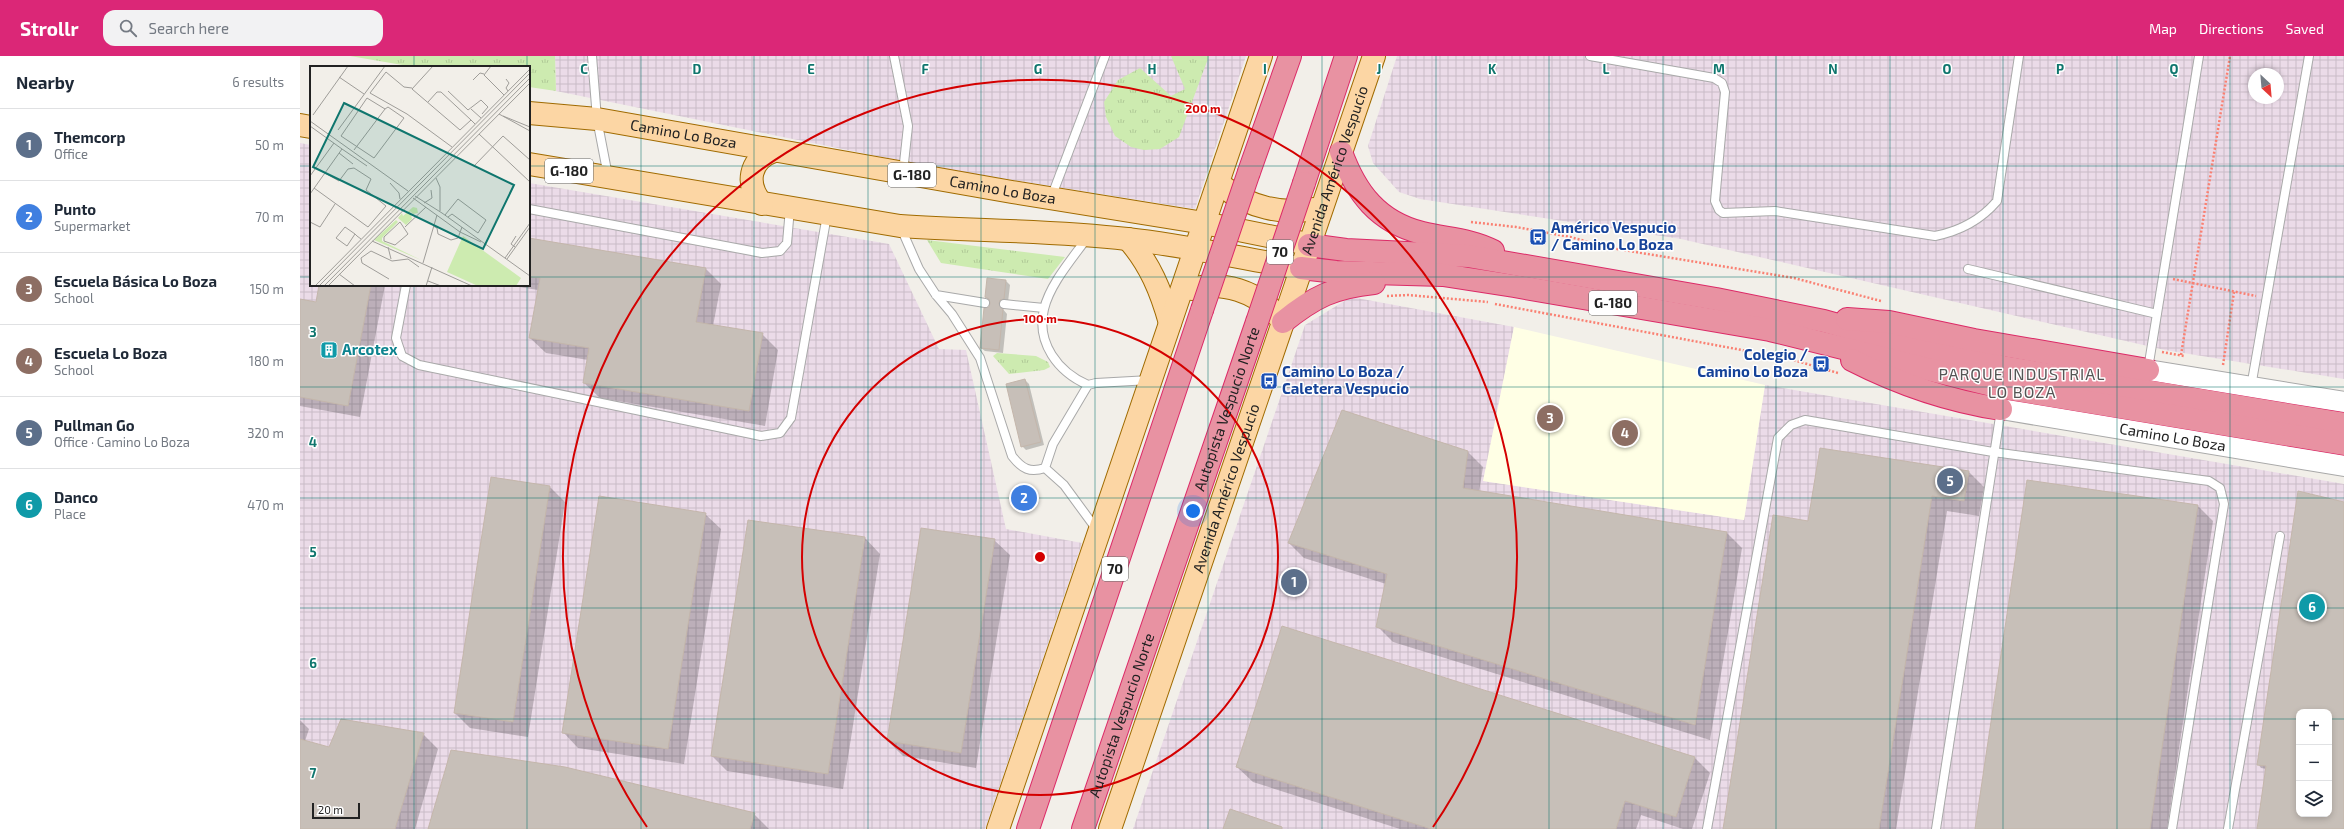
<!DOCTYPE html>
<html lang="en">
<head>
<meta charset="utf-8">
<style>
  :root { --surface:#fff; --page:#f2f2f3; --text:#1f2937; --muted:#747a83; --line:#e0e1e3; --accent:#db2777 }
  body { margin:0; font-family:"Exo 2",sans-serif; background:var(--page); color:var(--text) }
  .controls { position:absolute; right:12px; bottom:12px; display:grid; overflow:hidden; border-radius:8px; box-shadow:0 2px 6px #0003 }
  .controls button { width:36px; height:36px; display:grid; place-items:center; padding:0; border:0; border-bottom:1px solid var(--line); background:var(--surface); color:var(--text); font:20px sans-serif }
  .compass { position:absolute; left:1948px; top:12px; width:36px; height:36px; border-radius:50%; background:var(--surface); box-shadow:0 2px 6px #0003; rotate:154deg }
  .scale { position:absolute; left:12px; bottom:10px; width:48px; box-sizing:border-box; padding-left:4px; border:2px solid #222; border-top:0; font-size:11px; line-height:14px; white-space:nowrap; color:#222; -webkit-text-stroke:3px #fff; paint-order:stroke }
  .you { position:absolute; left:893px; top:455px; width:14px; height:14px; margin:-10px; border:3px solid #fff; border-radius:50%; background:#1a73e8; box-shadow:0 0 0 6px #1a73e833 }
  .badge { display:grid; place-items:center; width:26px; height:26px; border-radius:50%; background:var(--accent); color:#fff; font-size:13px; font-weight:700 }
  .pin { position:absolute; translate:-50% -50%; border:2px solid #fff; box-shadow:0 1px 4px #0006 }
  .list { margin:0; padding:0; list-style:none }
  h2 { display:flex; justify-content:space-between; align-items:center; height:52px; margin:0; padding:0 16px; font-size:17px }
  h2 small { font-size:13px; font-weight:400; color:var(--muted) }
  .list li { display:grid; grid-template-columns:26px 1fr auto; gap:12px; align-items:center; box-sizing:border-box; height:72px; padding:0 16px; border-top:1px solid var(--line) }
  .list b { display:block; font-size:15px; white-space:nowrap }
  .list p { margin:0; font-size:13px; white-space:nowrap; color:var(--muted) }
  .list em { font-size:13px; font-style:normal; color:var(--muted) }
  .icon { flex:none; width:22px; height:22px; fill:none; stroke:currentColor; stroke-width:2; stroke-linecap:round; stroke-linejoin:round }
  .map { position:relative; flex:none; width:2044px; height:773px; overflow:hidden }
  header { display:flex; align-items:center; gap:24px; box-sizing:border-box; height:56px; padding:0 20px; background:var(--accent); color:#fff }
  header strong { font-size:19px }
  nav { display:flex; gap:22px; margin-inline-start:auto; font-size:14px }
  .search { width:280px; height:36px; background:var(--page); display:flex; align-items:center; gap:10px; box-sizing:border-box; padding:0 14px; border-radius:12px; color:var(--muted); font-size:15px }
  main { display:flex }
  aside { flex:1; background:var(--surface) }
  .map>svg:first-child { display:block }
  .industrial { fill:url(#industrial-grid); fill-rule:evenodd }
  .education { fill:#ffffe5 }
  .grass { fill:url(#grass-tufts) }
  .shadow { fill:#0003; fill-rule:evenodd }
  .building { fill:#c7bfb8; stroke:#c4b6ab; fill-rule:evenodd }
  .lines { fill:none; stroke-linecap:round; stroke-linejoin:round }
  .service-casing { stroke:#a9a9a9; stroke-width:10 }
  .tertiary-casing { stroke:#a9a9a9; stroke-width:22 }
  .primary-casing { stroke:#a06b00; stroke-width:24 }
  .motorway-casing { stroke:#dc2a67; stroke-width:24 }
  .path { stroke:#fa8072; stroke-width:2.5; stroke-dasharray:2 2; stroke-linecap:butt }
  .service { stroke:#fff; stroke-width:8 }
  .tertiary { stroke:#fff; stroke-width:20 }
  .primary { stroke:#fcd6a4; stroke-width:22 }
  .motorway { stroke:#e892a2; stroke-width:22 }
  .motorway-bridge-casing { stroke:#dc2a67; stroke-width:24; stroke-linecap:butt }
  .motorway-bridge { stroke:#e892a2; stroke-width:22 }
  .grid { fill:none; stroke:#0f766e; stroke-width:1; stroke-opacity:0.55 }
  .ring { fill:none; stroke:#d40000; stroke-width:2 }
  .labels { text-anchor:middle; stroke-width:3; stroke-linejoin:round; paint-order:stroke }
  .shield { fill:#fff; stroke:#646464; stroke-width:1 }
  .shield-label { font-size:14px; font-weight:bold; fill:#222 }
  .street-label { font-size:15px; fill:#222; stroke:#fff }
  .transit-label { font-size:15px; font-weight:bold; fill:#164399; stroke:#fff; text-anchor:start }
  .culture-label { font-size:15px; font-weight:bold; fill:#0d838f; stroke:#fff; text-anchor:start }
  .neighbourhood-label { font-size:16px; letter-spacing:1px; fill:#555; stroke:#fff }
  .inset-road { fill:none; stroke:#9f9d99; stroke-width:1 }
  .view { fill:#0f766e; fill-opacity:0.15; stroke:#0f766e; stroke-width:2 }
  .inset-edge { fill:none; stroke:#222; stroke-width:2 }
  .grid-label { font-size:13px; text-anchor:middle; font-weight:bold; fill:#0f766e; stroke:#fff; stroke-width:3; stroke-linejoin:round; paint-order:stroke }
  .centre { fill:#d40000; stroke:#fff; stroke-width:2 }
  .ring-label { font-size:12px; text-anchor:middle; font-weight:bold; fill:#d40000; stroke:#fff; stroke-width:3; stroke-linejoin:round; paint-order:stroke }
</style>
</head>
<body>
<header>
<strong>Strollr</strong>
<div class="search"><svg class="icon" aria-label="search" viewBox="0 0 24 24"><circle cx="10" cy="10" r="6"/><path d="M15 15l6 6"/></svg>Search here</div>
<nav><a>Map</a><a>Directions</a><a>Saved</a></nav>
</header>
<main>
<aside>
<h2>Nearby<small>6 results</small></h2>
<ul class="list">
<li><span class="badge" style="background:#5c6f8a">1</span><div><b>Themcorp</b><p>Office</p></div><em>50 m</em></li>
<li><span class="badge" style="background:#3f7fe0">2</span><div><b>Punto</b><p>Supermarket</p></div><em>70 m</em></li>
<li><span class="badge" style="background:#8d6e63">3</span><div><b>Escuela Básica Lo Boza</b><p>School</p></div><em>150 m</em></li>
<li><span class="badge" style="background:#8d6e63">4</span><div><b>Escuela Lo Boza</b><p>School</p></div><em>180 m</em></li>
<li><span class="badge" style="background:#5c6f8a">5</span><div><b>Pullman Go</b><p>Office · Camino Lo Boza</p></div><em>320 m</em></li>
<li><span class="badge" style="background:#0f9aa8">6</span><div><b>Danco</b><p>Place</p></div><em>470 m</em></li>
</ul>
</aside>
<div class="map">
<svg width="2044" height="773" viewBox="0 0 2044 773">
  <defs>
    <pattern id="industrial-grid" width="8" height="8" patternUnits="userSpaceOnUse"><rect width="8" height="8" fill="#ebdbe8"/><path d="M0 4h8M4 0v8" fill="none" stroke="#c9bcc7"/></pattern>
    <pattern id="grass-tufts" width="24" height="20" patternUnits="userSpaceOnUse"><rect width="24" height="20" fill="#cdebb0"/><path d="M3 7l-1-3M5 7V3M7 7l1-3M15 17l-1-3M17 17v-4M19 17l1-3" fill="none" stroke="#b0c997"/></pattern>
  </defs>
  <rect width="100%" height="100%" fill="#f2efe9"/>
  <path class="industrial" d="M 255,0 L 946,0 L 895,153 L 631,111 L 256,35 Z
    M 1097,0 L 2044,0 L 2044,323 L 1865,294 L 1381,183 L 1120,143 L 1099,136 L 1073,107 L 1068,90 ZM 1954,18 L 1978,18 L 1978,42 L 1954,42 Z
    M 0,87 L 11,89 L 11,229 L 229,229 L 229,127 L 589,188 L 639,293 L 666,294 L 706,473 L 782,487 L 685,773 L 0,773 Z
    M 1051,241 L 1214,271 L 1184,425 L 1444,464 L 1465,329 L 2044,428 L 2044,773 L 833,773 L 1005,269 ZM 1999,656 L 2029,656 L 2029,758 L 1999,758 Z"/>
  <path class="education" d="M 1214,271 L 1465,329 L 1444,464 L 1183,425 Z"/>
  <path class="grass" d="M 50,0 L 255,0 L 256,35 L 229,31 L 229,11 L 114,11 Z
    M 871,0 L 909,0 L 879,81 L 860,93 L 844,94 L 831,91 L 815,80 L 806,61 L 804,46 L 818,24 L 840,12 L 871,40 L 885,33 Z
    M 627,184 L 765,201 L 748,223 L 641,207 Z
    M 697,297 L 736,300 L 748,306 L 750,311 L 744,314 L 709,318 L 693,300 Z"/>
  <path class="shadow" d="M 229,183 L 405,212 L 421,228 L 413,270 L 462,278 L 478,294 L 465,370 L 300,342 L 284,327 L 288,304 L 246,297 L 230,282 L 238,234 L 206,229 L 229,229 Z
    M 688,223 L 706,225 L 710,229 L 708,246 L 703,248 L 702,252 L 707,258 L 703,297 L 685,295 L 681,292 L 692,248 L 686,241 Z
    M 20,229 L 85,229 L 60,361 L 0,350 L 0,244 L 17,247 Z
    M 725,324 L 729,328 L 744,389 L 726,394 L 722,390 Z
    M 1168,396 L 1183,411 L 1179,436 L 1427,477 L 1442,492 L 1410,684 L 1093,586 L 1077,570 L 1086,528 L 1004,502 L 989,487 Z
    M 1669,416 L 1684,431 L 1679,460 L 1647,455 L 1596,773 L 1425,773 L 1509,466 Z
    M 250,431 L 265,446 L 228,681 L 170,672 L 155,657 Z
    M 2044,447 L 2044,773 L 1958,773 L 1967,713 L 1961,712 L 1958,708 ZM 1999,656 L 2029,656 L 2029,758 L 1999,758 Z
    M 1898,450 L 1913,465 L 1867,773 L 1676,773 Z
    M 405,458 L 421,473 L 384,708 L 278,692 L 263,676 Z
    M 449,465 L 565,482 L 580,498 L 543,733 L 427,715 L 412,700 Z
    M 694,484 L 710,499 L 676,712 L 603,700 L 588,685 Z
    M 983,571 L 1395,702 L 1410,717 L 1392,773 L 1383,773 L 1341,759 L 1336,773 L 1100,773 L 953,726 L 937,711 Z
    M 0,664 L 9,673 L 5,685 L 29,692 L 123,678 L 138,693 L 115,773 L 0,773 Z
    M 454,758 L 469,773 L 129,773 Z"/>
  <path class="building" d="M 229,182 L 406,212 L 396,266 L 463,277 L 449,355 L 283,327 L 289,292 L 229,282 L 240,222 L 229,221 Z
    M 687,222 L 706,224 L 704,243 L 700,244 L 699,248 L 703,253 L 699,294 L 680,292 L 684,252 L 689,251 L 690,247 L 689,243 L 685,241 Z
    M 19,229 L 71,229 L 48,350 L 0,341 L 0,243 L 16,246 Z
    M 725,323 L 741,386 L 721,391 L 706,328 Z
    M 1042,354 L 1168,395 L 1163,432 L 1427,476 L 1395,669 L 1076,571 L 1087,518 L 988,487 Z
    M 1520,392 L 1669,415 L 1664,445 L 1632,440 L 1579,773 L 1423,773 L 1473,459 L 1508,465 Z
    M 191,421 L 250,430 L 213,666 L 154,657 Z
    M 1727,424 L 1898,449 L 1850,773 L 1675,773 Z
    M 1998,435 L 2044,446 L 2044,773 L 1957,773 L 1966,710 L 1957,709 ZM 1999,656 L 2029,656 L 2029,758 L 1999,758 Z
    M 299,440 L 406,457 L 368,693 L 262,677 Z
    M 448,464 L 565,481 L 528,718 L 411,700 Z
    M 621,472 L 695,483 L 661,697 L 587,685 Z
    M 982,570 L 1395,701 L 1376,761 L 1325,745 L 1316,773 L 1131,773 L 936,711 Z
    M 41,663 L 124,677 L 95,773 L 0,773 L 0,683 L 29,691 Z
    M 151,694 L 265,711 L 455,757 L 450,773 L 128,773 Z
    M 930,753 L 982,771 L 982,773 L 923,773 Z"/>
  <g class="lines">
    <g class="service-casing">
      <path id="service" d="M 292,0 L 297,63 L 308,120
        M 594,0 L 608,70 L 603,116
        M 1290,0 L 1414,22 L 1422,27 L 1425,36 L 1415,145 L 1419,154 L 1423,157 L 1475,155 L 1635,180 C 1660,175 1680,165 1697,145 L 1719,0
        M 751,142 L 805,0
        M 229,153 L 462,197 L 480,195 L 487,187 L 490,152
        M 601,172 L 619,213 L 636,239 L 652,258 L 680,302 L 712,400 C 722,413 730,417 745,412
        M 787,182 C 772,203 750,228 744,253 C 736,287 758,316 788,329 L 796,327 L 850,324
        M 1668,213 L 1857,258
        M 106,229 L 96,282 L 102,300 L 119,309 L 461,380 L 480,377 L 491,362 L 527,159
        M 636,239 L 685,247
        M 704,248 L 744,252
        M 1848,313 L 1899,0
        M 1951,331 L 2009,0
        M 745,412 L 753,388 L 788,329
        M 745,412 L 764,429 L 797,474
        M 1407,773 L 1478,382 L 1491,369 L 1505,364 L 1693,396 L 1909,425 L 1920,432 L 1924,448 L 1872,773
        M 1636,773 L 1701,354
        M 1928,773 L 1980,480"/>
    </g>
    <g class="tertiary-casing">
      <g id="tertiary">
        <path d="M 1848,314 L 2044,346"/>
        <path id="s1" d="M 1701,353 L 2044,410"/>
      </g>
    </g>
    <g class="primary-casing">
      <g id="primary">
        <path id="s2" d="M 229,57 L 297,63 L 712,136 L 904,167 L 1003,187"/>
        <path d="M 0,69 L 11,71"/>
        <path d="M 229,108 L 600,170 C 675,175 751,174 827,183 C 883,189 939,202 994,211"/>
        <path d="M 925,132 C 949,151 983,159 1013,153"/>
        <path d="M 462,148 C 445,128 449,104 474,95"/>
        <path d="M 828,183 C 850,208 861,235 870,267"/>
        <path d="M 892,233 C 922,224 957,236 977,259"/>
        <path d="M 698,773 L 961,0"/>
        <path id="s3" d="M 810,773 L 1074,0"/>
      </g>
    </g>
    <g class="motorway-casing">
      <g id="motorway">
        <path d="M 1041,96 C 1056,137 1078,166 1122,177 C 1146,183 1170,183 1193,195"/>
        <path d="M 949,116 L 990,0"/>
        <path d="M 1004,127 L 1046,0"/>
        <path d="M 1009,189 L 1046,194 L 1168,200 L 1416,243 L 1524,265 L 1599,286 L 1703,311 L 2044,368"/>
        <path d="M 1001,212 L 1036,216 L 1143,219 L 1214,230 L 1470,274 L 1704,332 L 2044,388"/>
        <path d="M 1547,263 L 1589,266 L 1674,284 L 1848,314"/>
        <path d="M 983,266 C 1014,241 1034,231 1074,227"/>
        <path d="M 1552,304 C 1599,328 1648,345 1701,353"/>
        <path d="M 728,773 L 902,254"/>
        <path id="s4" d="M 783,773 L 957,266"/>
      </g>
    </g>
    <path class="path" d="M 1171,166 L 1216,171 L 1270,181 L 1311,192 L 1494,222 L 1581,245
      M 1873,223 L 1956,240
      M 1087,240 L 1108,239 L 1188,246
      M 1195,248 L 1490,303 L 1538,317
      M 1862,296 L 1884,300
      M 1881,299 L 1930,0
      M 1923,309 L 1934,236"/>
    <use href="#service" class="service"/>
    <use href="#tertiary" class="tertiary"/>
    <use href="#primary" class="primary"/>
    <use href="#motorway" class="motorway"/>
    <g class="motorway-bridge-casing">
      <path id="motorway-bridge" d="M 902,254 L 949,116
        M 957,266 L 1004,127"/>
    </g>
    <use href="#motorway-bridge" class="motorway-bridge"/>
  </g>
  <path class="grid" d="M 114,0 L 114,11M 227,0 L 227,11M 341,0 L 341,773M 454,0 L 454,773M 568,0 L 568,773M 681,0 L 681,773M 795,0 L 795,773M 908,0 L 908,773M 1022,0 L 1022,773M 1136,0 L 1136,773M 1249,0 L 1249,773M 1363,0 L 1363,773M 1476,0 L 1476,773M 1590,0 L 1590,773M 1703,0 L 1703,773M 1817,0 L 1817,773M 1930,0 L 1930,773M 0,110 L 11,110M 229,110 L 2044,110M 0,221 L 11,221M 229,221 L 2044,221M 114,229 L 114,773M 227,229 L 227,773M 0,331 L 2044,331M 0,442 L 2044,442M 0,552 L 2044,552M 0,663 L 1999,663M 2029,663 L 2044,663"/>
  <g class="ring">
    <circle cx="740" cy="501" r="238"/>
    <path d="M347 771A477 477 0 1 1 1133 771"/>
  </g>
  <defs>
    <g id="bus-square" transform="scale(0.9)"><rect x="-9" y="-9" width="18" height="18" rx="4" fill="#1a4fb4" stroke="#fff"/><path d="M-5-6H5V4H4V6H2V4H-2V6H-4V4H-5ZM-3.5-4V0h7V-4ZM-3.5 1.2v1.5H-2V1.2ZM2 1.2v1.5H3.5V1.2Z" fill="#fff"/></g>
    <g id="building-square" transform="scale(0.9)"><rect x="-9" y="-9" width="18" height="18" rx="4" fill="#0f9aa8" stroke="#fff"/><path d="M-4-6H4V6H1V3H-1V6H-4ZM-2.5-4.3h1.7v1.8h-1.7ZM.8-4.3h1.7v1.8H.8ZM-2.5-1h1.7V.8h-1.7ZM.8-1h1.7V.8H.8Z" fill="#fff"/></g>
  </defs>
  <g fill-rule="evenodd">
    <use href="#bus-square" x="1238" y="181"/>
    <use href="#building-square" x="29" y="294"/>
    <use href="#bus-square" x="1521" y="308"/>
    <use href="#bus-square" x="969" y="325"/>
  </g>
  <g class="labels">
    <g class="shield">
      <rect x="245" y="103" width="48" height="24" rx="3"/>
      <rect x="588" y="107" width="48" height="24" rx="3"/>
      <rect x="967" y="184" width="26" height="24" rx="3"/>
      <rect x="1289" y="235" width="48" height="24" rx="3"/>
      <rect x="802" y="501" width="26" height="24" rx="3"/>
    </g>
    <g class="shield-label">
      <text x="269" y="120">G-180</text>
      <text x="612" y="124">G-180</text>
      <text x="980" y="201">70</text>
      <text x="1313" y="252">G-180</text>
      <text x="815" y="518">70</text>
    </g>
    <g class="street-label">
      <text dy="5" stroke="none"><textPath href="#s2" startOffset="156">Camino Lo Boza</textPath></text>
      <text dy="5" stroke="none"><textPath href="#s3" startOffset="696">Avenida Américo Vespucio</textPath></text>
      <text dy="5" stroke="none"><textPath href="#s2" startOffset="480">Camino Lo Boza</textPath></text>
      <text dy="5" stroke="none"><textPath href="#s4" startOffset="444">Autopista Vespucio Norte</textPath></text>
      <text dy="5" stroke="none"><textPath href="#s1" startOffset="174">Camino Lo Boza</textPath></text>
      <text dy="5" stroke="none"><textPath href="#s3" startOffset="360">Avenida Américo Vespucio</textPath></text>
      <text dy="5" stroke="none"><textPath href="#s4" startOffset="120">Autopista Vespucio Norte</textPath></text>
    </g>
    <g class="transit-label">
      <text x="1251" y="177">Américo Vespucio<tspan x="1251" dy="17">/ Camino Lo Boza</tspan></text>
      <text x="1508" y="304" text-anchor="end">Colegio /<tspan x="1508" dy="17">Camino Lo Boza</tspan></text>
      <text x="982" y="321">Camino Lo Boza /<tspan x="982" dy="17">Caletera Vespucio</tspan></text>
    </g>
    <g class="culture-label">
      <text x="42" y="299">Arcotex</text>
    </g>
    <g class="neighbourhood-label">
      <text x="1722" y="324">PARQUE INDUSTRIAL<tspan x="1722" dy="18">LO BOZA</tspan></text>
    </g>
  </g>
  <g transform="translate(10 10)">
    <rect width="220" height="220" fill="#f2efe9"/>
    <path d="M 103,141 L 107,142 L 108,147 L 103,148 L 100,145 L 102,153 L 96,159 L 88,152 L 92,147 L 93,150 ZM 86,154 L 88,156 L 72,172 L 72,175 L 111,194 L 64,174 ZM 153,170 L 211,212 L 206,220 L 168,220 L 137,206 Z" fill="#cdebb0"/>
    <path class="inset-road" d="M 123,0 L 102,23 L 150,64 L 161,54 L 165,58M 181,0 L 174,9 L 194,29M 29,11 L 54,28M 196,13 L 199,17 L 196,22 L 198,25M 163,14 L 170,7 L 174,8M 102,22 L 94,21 L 76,6 L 60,27 L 97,48 L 142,81M 138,25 L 158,44 L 171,34 L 178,41 L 172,48M 57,32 L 75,43 L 78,41 L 94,52 L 64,92 L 31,70 ZM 118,36 L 127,26 L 131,26 L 161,54M 161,43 L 171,52M 189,48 L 220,65M 3,49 L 38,0M 193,50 L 220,61M 0,55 L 98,125M 0,60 L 32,83 L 0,128M 28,64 L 75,0M 169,68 L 220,116M 32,83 L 57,100M 44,84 L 75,43M 29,87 L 43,98M 164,100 L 193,70 L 220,94M 0,110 L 24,77M 126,112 L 130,121 L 130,145M 80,117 L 89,127 L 90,133M 4,122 L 58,161 L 76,140 L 56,124 L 61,113 L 44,102 L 38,103 L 29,115 L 15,107M 105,130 L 132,147 L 220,210M 103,132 L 150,166 L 171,176M 114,137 L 122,132 L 121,124M 135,149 L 148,133 L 176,154 L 168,167 L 142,148 L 138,151M 0,156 L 10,161 L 25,138M 90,156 L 98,168 L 85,179 L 74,175 L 74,171 ZM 123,160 L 127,162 L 128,168 L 141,174 L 148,172 L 152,161M 95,161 L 116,141M 45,168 L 37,180 L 26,172 L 35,161 L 45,168 L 47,170 L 51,173M 62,175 L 162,220M 78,181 L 81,193M 205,181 L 201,178 L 206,170M 195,192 L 220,157M 197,193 L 220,161M 113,197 L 127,149M 29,208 L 45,220M 79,213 L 52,197 L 51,192 L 61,185 L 82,195 L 98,193 L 109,201M 118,215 L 131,220M 5,220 L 220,3M 9,220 L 220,7M 14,220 L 220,12M 18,220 L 220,17M 116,220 L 122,201"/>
    <path class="view" d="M 34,37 L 204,119 L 173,183 L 3,101 Z"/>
    <rect width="220" height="220" class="inset-edge"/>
  </g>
  <g class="grid-label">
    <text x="284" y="18">C</text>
    <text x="397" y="18">D</text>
    <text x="511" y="18">E</text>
    <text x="625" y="18">F</text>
    <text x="738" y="18">G</text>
    <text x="852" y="18">H</text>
    <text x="965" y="18">I</text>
    <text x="1079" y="18">J</text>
    <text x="1192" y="18">K</text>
    <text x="1306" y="18">L</text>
    <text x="1419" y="18">M</text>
    <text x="1533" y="18">N</text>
    <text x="1647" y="18">O</text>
    <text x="1760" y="18">P</text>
    <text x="1874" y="18">Q</text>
    <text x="13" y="281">3</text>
    <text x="13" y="391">4</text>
    <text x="13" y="501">5</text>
    <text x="13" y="612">6</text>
    <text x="13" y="722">7</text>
  </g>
  <circle cx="740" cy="501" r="6" class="centre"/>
  <g class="ring-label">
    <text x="903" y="57">200 m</text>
    <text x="740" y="267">100 m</text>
  </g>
</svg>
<div class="controls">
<button>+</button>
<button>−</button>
<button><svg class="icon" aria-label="layers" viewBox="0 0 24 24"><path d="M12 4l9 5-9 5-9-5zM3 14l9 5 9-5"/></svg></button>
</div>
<svg class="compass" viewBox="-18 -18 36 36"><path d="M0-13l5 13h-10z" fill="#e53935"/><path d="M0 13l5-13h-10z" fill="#747a83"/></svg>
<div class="scale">20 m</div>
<div class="you"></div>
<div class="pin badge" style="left:994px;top:526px;background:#5c6f8a">1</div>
<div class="pin badge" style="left:724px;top:442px;background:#3f7fe0">2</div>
<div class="pin badge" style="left:1250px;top:362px;background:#8d6e63">3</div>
<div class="pin badge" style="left:1325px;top:377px;background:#8d6e63">4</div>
<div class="pin badge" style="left:1650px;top:425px;background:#5c6f8a">5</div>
<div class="pin badge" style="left:2012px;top:551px;background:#0f9aa8">6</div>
</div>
</main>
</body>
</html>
